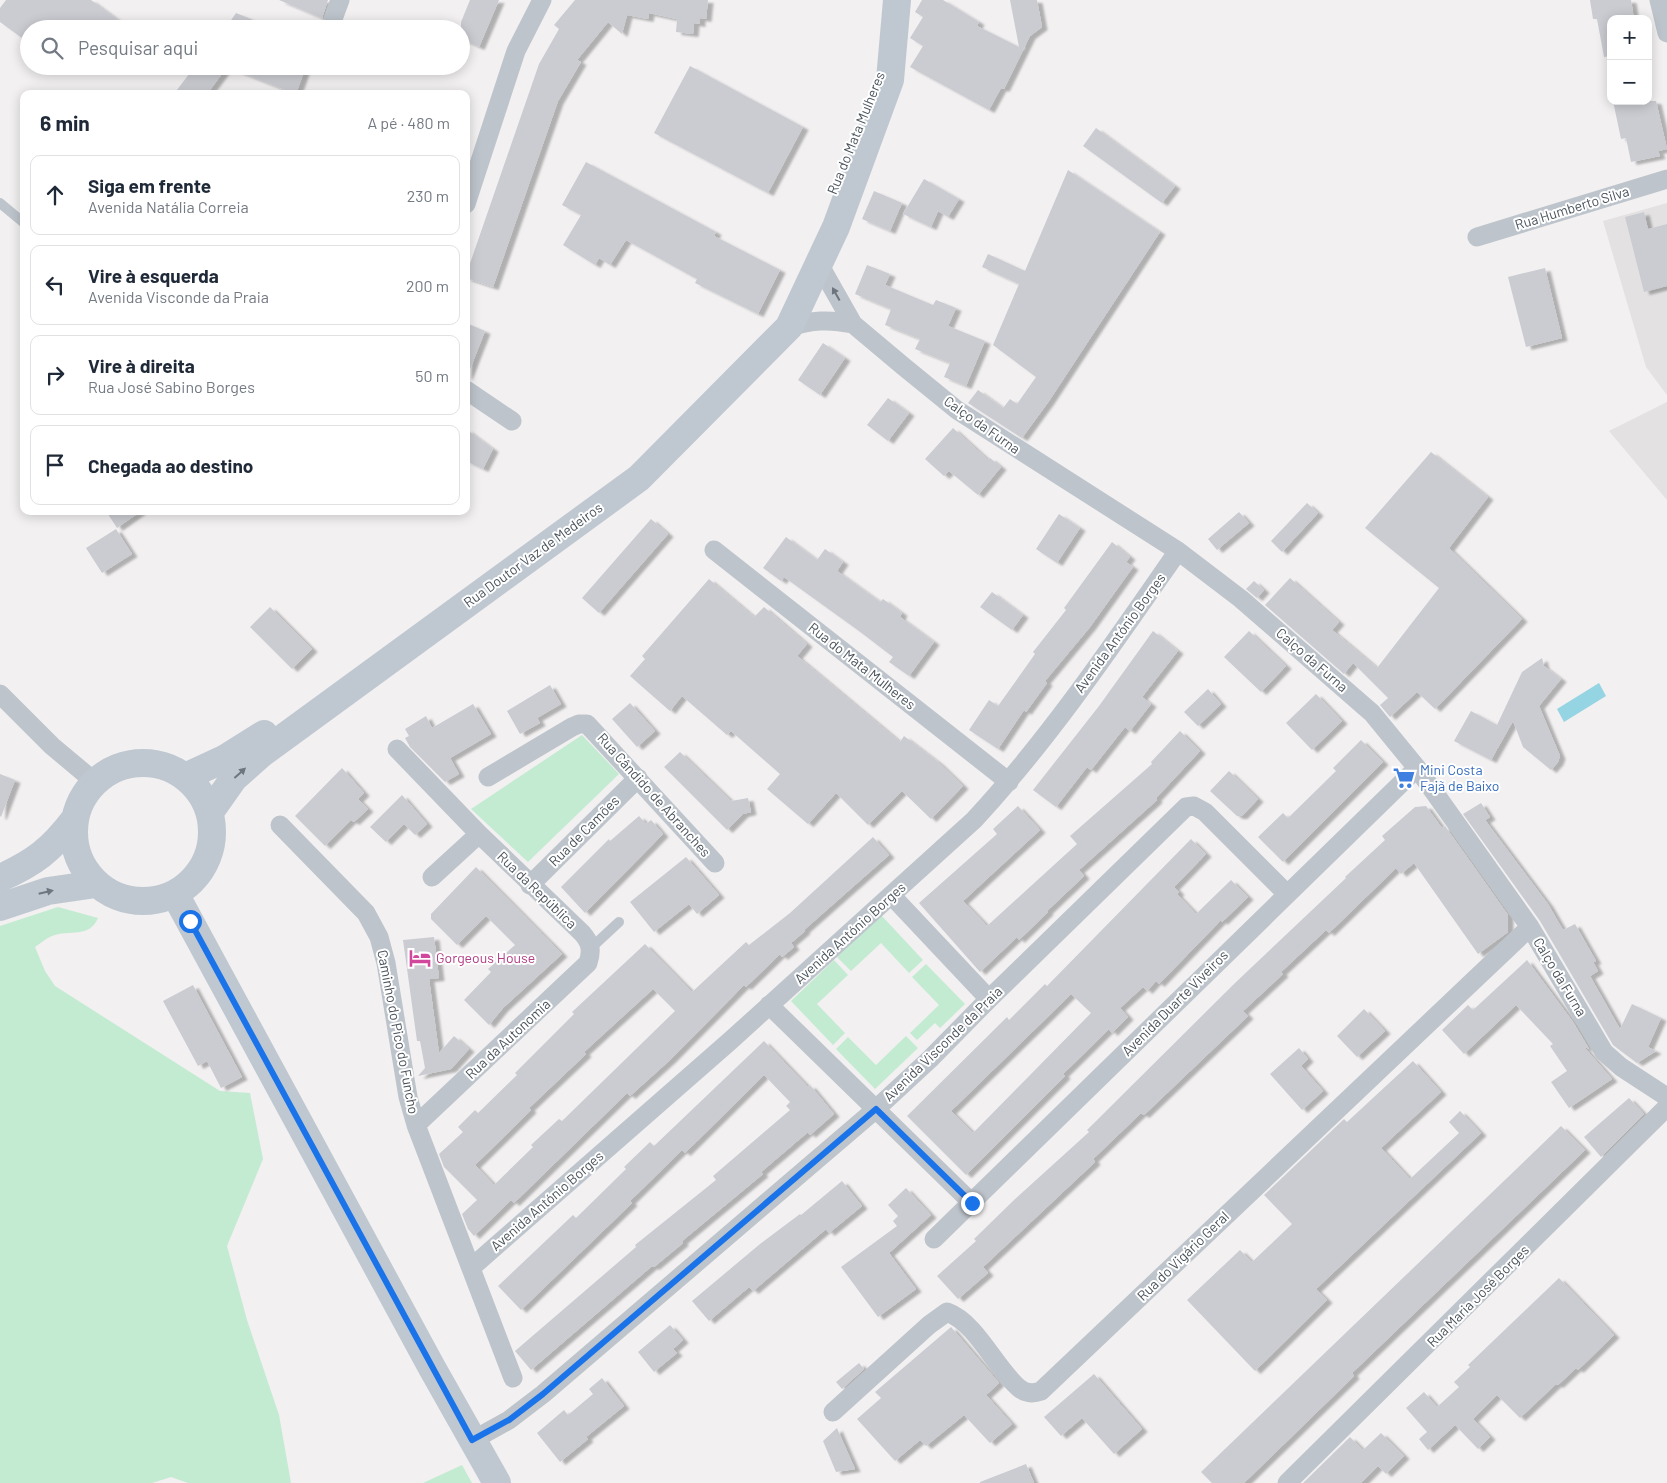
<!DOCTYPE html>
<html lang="pt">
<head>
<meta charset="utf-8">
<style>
  :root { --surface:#fff; --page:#f2f2f3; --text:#1f2937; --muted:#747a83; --line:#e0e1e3 }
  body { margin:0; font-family:Barlow,sans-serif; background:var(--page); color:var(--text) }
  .controls { position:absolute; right:15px; top:15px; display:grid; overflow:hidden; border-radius:10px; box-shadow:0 2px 12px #0003 }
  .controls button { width:45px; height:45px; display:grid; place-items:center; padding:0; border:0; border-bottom:1px solid var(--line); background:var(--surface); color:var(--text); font:25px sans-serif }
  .stop { position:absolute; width:15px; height:15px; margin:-11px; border:4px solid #1a73e8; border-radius:50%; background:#fff }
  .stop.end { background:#1a73e8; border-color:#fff; box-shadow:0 1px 5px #0008 }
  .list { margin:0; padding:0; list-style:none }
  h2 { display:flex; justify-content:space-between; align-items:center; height:65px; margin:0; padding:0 20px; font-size:21px }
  h2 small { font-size:16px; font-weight:400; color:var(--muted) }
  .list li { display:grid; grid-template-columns:32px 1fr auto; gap:15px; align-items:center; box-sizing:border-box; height:80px; margin:0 10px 10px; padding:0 10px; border:1px solid var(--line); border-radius:10px }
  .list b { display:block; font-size:19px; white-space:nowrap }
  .list p { margin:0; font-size:16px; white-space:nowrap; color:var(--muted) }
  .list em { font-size:16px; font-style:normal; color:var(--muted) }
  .icon { flex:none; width:28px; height:28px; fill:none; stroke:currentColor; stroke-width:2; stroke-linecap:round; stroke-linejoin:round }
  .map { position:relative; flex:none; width:1667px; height:1483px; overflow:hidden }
  .search { position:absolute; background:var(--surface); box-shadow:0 2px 12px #0003; left:20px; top:20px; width:450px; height:55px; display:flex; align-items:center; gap:12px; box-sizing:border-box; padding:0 18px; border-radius:28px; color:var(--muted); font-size:19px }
  .panel { position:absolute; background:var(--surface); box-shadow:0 2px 12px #0003; left:20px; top:90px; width:450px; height:425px; border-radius:10px }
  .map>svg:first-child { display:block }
  .education { fill:#e3e1e1 }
  .green { fill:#c3ebd2 }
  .water { fill:#94d4e3 }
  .building { fill:#cbccd2; fill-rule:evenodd; filter:url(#shadow) }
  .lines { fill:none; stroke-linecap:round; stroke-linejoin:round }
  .lane { stroke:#bdc4cb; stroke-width:10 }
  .street { stroke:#bdc4cb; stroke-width:19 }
  .secondary { stroke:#bfc8d1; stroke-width:28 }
  .oneway { fill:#6c757d }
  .oneway2 { fill:#6d767e }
  .route { stroke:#1a73e8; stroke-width:6 }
  .labels { text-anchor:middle; stroke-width:4; stroke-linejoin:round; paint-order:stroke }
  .street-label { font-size:14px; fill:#4a535b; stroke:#fff }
  .shop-label { font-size:14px; fill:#366cbe; stroke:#fff; text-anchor:start }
  .hotel-label { font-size:14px; fill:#b23c85; stroke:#fff; text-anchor:start }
</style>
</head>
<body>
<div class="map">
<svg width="1667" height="1483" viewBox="0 0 1667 1483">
  <defs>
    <filter id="shadow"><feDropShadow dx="5.5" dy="3" stdDeviation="1" flood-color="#0004"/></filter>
  </defs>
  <rect width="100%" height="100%" fill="#f2f0f0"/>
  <path class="education" d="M 1667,203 L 1667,395 L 1646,367 L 1603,221 Z
    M 1667,402 L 1667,500 L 1609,431 Z"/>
  <path class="green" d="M 582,735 L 619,774 L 528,862 L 471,809 Z
    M 58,907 L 98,918 C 89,939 70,929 52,936 C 46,938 40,944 35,947 L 45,971 L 55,986 L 220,1091 L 250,1093 L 263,1159 L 227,1246 L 247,1320 L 279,1415 L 291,1483 L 188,1483 L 171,1477 L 152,1483 L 0,1483 L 0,926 Z
    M 881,915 L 923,960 L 909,973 L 881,943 L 851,971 L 837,957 Z
    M 834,960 L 848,975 L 817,1004 L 845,1033 L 833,1045 L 791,1001 Z
    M 926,964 L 965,1004 L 940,1028 L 935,1023 L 917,1040 L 910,1033 L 939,1005 L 912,977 Z
    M 906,1036 L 918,1048 L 875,1089 L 836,1049 L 848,1037 L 876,1065 Z
    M 462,1465 L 472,1483 L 423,1483 Z"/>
  <path class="water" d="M 1599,683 L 1606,696 L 1564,722 L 1557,709 Z"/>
  <path class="building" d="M 6,0 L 91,0 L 130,29 L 29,29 L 29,43 L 0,22 L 0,8 Z
    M 279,0 L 328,0 L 322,18 Z
    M 470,0 L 499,0 L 479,47 L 461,39 L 461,22 Z
    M 575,0 L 708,0 L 706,19 L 700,18 L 700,24 L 694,23 L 693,34 L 676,32 L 677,19 L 649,13 L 648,19 L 627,15 L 622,34 L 608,22 L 577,60 L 581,62 L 558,101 L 493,287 L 466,278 L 466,275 L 539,64 L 559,29 L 554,25 Z
    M 922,0 L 943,0 L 979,22 L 977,26 L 1019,47 L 1010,0 L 1037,0 L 1042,27 L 1030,36 L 1004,89 L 1001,88 L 989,110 L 910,67 L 923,46 L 910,38 L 923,17 L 915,12 Z
    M 1590,0 L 1631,0 L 1634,19 L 1611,19 L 1611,56 L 1604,57 L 1597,19 L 1593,19 Z
    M 236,13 L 273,28 L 273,29 L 225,29 Z
    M 195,66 L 306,66 L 296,94 L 227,67 L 207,94 L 174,94 Z
    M 690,66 L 803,127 L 768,193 L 654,133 Z
    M 1613,101 L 1656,101 L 1667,149 L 1658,151 L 1660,156 L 1631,162 L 1626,138 L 1621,139 Z
    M 1096,128 L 1175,186 L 1162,203 L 1083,146 Z
    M 586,162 L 716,232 L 714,236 L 780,270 L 758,314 L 695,283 L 697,279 L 626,240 L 610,265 L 599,258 L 595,265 L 563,245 L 581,215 L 562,205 Z
    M 1068,170 L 1160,232 L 1049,401 L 1022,438 L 968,403 L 978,390 L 1003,408 L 1010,399 L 1017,404 L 1036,377 L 993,345 L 1019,284 L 982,267 L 988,254 L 1025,271 Z
    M 924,179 L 959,199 L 948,217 L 938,211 L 931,227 L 903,214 Z
    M 874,191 L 902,203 L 890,231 L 862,219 Z
    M 1644,212 L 1648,229 L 1667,224 L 1667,286 L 1644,292 L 1625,217 Z
    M 867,265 L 890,274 L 885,285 L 933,305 L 936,300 L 956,308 L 948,326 L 985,341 L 966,386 L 944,377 L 950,363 L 915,349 L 920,339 L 885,325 L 891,309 L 855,294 Z
    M 1545,268 L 1562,338 L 1526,347 L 1508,277 Z
    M 466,323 L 485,331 L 467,377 L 466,376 Z
    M 823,343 L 845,358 L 820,395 L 798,380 Z
    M 888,398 L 909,413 L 888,441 L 867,425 Z
    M 953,428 L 988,460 L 990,458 L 1001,467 L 978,495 L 949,471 L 944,476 L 925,459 Z
    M 466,429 L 493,449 L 483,469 L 466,461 Z
    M 1431,452 L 1488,497 L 1449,548 L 1522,619 L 1435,709 L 1417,692 L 1390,717 L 1380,705 L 1388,698 L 1353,663 L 1344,674 L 1265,605 L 1290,578 L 1339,622 L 1332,630 L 1377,668 L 1439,588 L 1365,528 Z
    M 1307,503 L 1318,513 L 1282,552 L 1271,541 Z
    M 106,511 L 141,511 L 117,528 Z
    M 1239,512 L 1249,523 L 1217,550 L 1208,539 Z
    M 1059,514 L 1080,528 L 1057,563 L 1036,549 Z
    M 651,519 L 668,534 L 599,613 L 582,598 Z
    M 116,529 L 132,554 L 102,573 L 86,548 Z
    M 786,537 L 817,560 L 825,549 L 843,562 L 837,571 L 880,602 L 883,599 L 902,613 L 900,617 L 934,642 L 909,676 L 889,662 L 893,657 L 859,631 L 784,577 L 781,581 L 763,568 Z
    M 1112,542 L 1130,557 L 1126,562 L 1133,567 L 1090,627 L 1045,681 L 1047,683 L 1026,712 L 1024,710 L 998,749 L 969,730 L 989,700 L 998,706 L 1035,654 L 1033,652 L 1066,610 L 1064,608 Z
    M 709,579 L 754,617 L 764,607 L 807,644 L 797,656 L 900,742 L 904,736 L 938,762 L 963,786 L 931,819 L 902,791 L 868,825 L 836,793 L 808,824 L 767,789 L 780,774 L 731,731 L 727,735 L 682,696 L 670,711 L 630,676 L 645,659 L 642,656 Z
    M 1254,581 L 1264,590 L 1257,598 L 1246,589 Z
    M 992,592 L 1023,615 L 1012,630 L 980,607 Z
    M 270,607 L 312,649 L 292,669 L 250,627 Z
    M 1153,631 L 1178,651 L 1142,697 L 1151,704 L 1130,731 L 1125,727 L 1091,770 L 1087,767 L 1056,807 L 1033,790 L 1099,706 Z
    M 1249,631 L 1286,666 L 1261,692 L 1224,657 Z
    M 1542,658 L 1544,666 L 1561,679 L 1539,706 L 1560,756 L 1558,762 L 1551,770 L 1523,747 L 1513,721 L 1491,760 L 1454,741 L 1471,711 L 1497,725 L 1522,672 Z
    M 550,685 L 561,704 L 537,718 L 540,723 L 520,734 L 507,711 Z
    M 1208,689 L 1221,704 L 1198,726 L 1184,712 Z
    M 1316,694 L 1342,721 L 1312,750 L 1286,723 Z
    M 630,703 L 655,731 L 637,747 L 612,719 Z
    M 473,704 L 491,734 L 450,758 L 459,774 L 445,782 L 410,747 L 405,738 L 409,736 L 405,729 L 426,716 L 432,728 Z
    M 1180,731 L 1200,751 L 1156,798 L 1157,800 L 1079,870 L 1084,876 L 1047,911 L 1048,912 L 1019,940 L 1017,937 L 980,972 L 919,903 L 997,834 L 993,829 L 1018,806 L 1040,830 L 963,901 L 987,926 L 1077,844 L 1070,836 L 1152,764 L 1151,762 Z
    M 1361,740 L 1383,762 L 1283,862 L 1258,837 L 1283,813 L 1288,818 L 1336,771 L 1333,768 Z
    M 680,752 L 731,801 L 748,798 L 751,812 L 743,814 L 727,830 L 664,767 Z
    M 342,768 L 364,793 L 358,799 L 368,809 L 354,822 L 351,820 L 325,846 L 295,816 Z
    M 1229,771 L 1258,799 L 1242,816 L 1237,816 L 1210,791 Z
    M 0,774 L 15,780 L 1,817 L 0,816 Z
    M 402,795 L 427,824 L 415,835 L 404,824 L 386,842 L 370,827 Z
    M 1481,803 L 1490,817 L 1485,820 L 1548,904 L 1563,930 L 1575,924 L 1596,961 L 1593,962 L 1598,971 L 1590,976 L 1620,1029 L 1632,1004 L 1661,1018 L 1648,1047 L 1656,1051 L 1637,1063 L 1613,1045 L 1540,921 L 1463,814 Z
    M 1426,806 L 1442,828 L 1445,826 L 1508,915 L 1508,932 L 1478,954 L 1414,863 L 1401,874 L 1396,868 L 1329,933 L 1326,930 L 1281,972 L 1283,974 L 1243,1011 L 1248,1016 L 1144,1115 L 1141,1113 L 1093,1159 L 1095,1162 L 983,1267 L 988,1273 L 958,1299 L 937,1276 L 976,1241 L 974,1239 L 1014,1200 L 1089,1132 L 1087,1130 L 1235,983 L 1346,878 L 1345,877 L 1385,840 L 1382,836 L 1415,807 Z
    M 639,816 L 646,824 L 651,820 L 663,834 L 585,913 L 561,887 L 609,839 L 610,841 Z
    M 873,837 L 889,855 L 804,930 L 805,931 L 791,943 L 794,947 L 782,957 L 780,954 L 746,987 L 744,985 L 670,1060 L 630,1096 L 627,1093 L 514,1203 L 511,1200 L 474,1236 L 468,1229 L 462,1214 L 477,1200 L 444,1167 L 439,1154 L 463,1132 L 458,1127 L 475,1110 L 478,1113 L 517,1075 L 515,1073 L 574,1014 L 572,1012 L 645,944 L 692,992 L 746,942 L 749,945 L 790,913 ZM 653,989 L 675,1011 L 562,1121 L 559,1119 L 531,1145 L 533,1147 L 494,1185 L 475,1165 L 531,1110 L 529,1108 L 586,1054 L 584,1052 Z
    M 1191,839 L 1206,854 L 1174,887 L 1179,892 L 1177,894 L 1196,914 L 1231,880 L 1248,897 L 1222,922 L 1221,920 L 1159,984 L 1156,981 L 1147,991 L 1143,987 L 1120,1008 L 1128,1017 L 1112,1033 L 1109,1029 L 1063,1074 L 1065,1076 L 966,1175 L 907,1116 L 1007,1017 L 1009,1020 L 1045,984 L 1047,986 ZM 1071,994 L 1091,1013 L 973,1133 L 951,1111 Z
    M 686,857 L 719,895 L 697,914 L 689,904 L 654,932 L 630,902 Z
    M 476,867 L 562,954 L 503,1008 L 489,1025 L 464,1000 L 491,972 L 488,969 L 515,945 L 486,916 L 457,945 L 431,919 L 431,914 Z
    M 434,937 L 439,978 L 429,979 L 439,1053 L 454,1036 L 469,1049 L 451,1069 L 418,1076 L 425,1068 L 420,1041 L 417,1041 L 403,940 Z
    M 1527,960 L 1573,1022 L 1589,1049 L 1583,1046 L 1612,1079 L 1569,1108 L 1551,1082 L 1567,1071 L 1550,1046 L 1553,1044 L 1516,1005 L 1464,1054 L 1442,1030 L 1468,1005 L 1473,1010 Z
    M 193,985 L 242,1077 L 221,1088 L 207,1061 L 198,1066 L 163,1001 Z
    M 1364,1009 L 1385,1031 L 1357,1057 L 1337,1036 Z
    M 764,1041 L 808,1087 L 810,1085 L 834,1114 L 810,1135 L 808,1132 L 761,1172 L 763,1174 L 682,1241 L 683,1243 L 654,1267 L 652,1266 L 531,1370 L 515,1351 L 636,1247 L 635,1245 L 716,1180 L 713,1176 L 790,1110 L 786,1106 L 790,1102 L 764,1075 L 685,1153 L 682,1150 L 630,1201 L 632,1203 L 521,1310 L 498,1286 L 573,1215 L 576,1218 L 626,1169 L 624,1167 L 650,1142 L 654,1146 Z
    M 1299,1048 L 1308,1059 L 1301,1066 L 1323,1091 L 1302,1110 L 1270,1074 Z
    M 1413,1061 L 1441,1092 L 1381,1148 L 1410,1179 L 1459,1133 L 1449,1122 L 1460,1111 L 1481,1133 L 1316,1289 L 1327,1300 L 1255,1371 L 1187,1300 L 1240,1250 L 1252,1262 L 1292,1224 L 1264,1195 L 1344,1119 L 1347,1122 Z
    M 1629,1098 L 1644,1114 L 1601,1157 L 1584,1137 Z
    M 1561,1126 L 1585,1150 L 1352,1373 L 1354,1376 L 1244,1483 L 1212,1483 L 1201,1472 Z
    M 842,1181 L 862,1206 L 829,1233 L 826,1229 L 753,1291 L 749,1287 L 709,1321 L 692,1301 L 760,1244 L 800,1214 L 801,1215 Z
    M 906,1188 L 931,1215 L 889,1253 L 916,1289 L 878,1317 L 841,1267 L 897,1226 L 893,1221 L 898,1216 L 888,1205 Z
    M 1559,1278 L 1614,1335 L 1578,1370 L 1576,1368 L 1558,1385 L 1556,1384 L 1520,1418 L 1497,1395 L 1473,1419 L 1490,1437 L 1478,1449 L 1455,1425 L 1428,1450 L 1419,1439 L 1427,1432 L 1406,1408 L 1424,1392 L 1437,1407 L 1459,1387 L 1454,1382 L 1470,1367 L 1468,1365 Z
    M 670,1325 L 683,1340 L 673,1349 L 677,1353 L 654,1372 L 638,1352 Z
    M 951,1327 L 999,1383 L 986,1395 L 1012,1424 L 990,1443 L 964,1415 L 926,1446 L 920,1440 L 895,1461 L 857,1419 L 881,1398 L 875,1392 Z
    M 859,1363 L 864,1369 L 842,1389 L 836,1382 Z
    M 1094,1374 L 1142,1429 L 1114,1454 L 1082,1418 L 1061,1436 L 1044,1417 Z
    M 602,1378 L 624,1406 L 586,1437 L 588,1439 L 560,1462 L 537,1433 L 564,1410 L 568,1415 L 593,1394 L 589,1389 Z
    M 837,1428 L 843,1442 L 855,1469 L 836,1472 L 823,1441 Z
    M 1381,1433 L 1404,1456 L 1386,1474 L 1378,1466 L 1361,1483 L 1303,1483 L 1350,1437 L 1363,1450 Z
    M 1026,1464 L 1034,1483 L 980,1483 L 980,1482 Z"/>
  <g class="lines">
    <path class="lane" d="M 0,203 L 24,223
      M 591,948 L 619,922"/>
    <path class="street" d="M 1659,0 L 1667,33
      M 333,19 L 340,0
      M 466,204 L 516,51 L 542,0
      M 1477,237 L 1667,179
      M 819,264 L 853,324 L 903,366 L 957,410 L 1178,551 L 1241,599 L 1372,713 L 1417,768 L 1530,927 L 1604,1052 L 1621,1067 L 1667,1097
      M 789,327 C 812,320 829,319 853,324
      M 466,390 L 512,421
      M 714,550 L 1009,782
      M 0,694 L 52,746 L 95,782
      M 397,749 L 479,834 L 582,933 C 591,943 592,951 588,963 L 416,1125
      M 488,777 L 572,727 L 579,724 L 587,724 L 715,863
      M 280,825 L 366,913 L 379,937 L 386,963 L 408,1097 L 416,1125 L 513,1378
      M 432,877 L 479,834
      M 530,885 L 638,778
      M 892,896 L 989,999
      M 769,1005 L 972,1203
      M 934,1239 L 1417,768
      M 472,1267 L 730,1041 L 974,820 C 1050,738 1114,643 1178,551
      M 833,1412 L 929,1325 L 947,1312 C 977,1323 995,1368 1019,1388 C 1025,1393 1033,1394 1041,1391 L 1530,927
      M 473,1440 L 509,1420 L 543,1394 L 876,1109 L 930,1059 L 989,999 L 1186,807 L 1194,806 L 1205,812 L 1286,893
      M 1287,1483 L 1667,1107"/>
    <path class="secondary" d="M74 832a69 69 0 1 1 138 0a69 69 0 1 1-138 0Z
      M 185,777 L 224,759 L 264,734
      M 210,812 L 234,778 L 261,754 L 639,478 L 789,327 L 836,227 L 890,80 L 897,0
      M 0,878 C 34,863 51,850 74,820
      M 175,894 L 431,1366 L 497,1483
      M 0,907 L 48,891 L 96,884"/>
  </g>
  <defs><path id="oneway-solid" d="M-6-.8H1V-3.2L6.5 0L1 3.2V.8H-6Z" transform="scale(1.25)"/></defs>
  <use class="oneway" href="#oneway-solid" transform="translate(836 294) rotate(-119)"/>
  <g class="oneway2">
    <use href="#oneway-solid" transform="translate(240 773) rotate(-42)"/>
    <use href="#oneway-solid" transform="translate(46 892) rotate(-13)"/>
  </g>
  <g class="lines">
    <path class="route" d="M 190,921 L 472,1440 L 509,1420 L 543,1394 L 876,1109 L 972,1203"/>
  </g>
  <defs>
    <g id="supermarket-bare" transform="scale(1.725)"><path d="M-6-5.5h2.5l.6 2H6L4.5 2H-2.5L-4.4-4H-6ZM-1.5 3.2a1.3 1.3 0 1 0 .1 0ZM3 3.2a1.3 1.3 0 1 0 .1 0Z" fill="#3f7fe0" stroke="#fff" stroke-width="2.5" paint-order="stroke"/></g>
    <g id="hotel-bare" transform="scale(1.725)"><path d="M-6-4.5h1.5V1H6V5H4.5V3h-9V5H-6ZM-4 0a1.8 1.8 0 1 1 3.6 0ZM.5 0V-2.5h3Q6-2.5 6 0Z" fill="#d1479c" stroke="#fff" stroke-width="2.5" paint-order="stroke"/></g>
  </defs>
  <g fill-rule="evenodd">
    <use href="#supermarket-bare" x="1404" y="778"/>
    <use href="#hotel-bare" x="420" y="958"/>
  </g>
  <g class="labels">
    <g class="street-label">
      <text transform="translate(856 133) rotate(-68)" y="5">Rua do Mata Mulheres</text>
      <text transform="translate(1572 208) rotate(-17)" y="5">Rua Humberto Silva</text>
      <text transform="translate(982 425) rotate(35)" y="5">Calço da Furna</text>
      <text transform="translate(533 555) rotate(-36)" y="5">Rua Doutor Vaz de Medeiros</text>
      <text transform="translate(1120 633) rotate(-54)" y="5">Avenida António Borges</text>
      <text transform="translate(1312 660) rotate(41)" y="5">Calço da Furna</text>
      <text transform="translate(862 666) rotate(38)" y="5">Rua do Mata Mulheres</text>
      <text transform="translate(654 795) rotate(48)" y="5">Rua Cândido de Abranches</text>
      <text transform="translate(584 831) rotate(-45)" y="5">Rua de Camões</text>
      <text transform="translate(537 890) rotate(44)" y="5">Rua da República</text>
      <text transform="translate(850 933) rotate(-42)" y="5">Avenida António Borges</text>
      <text transform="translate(1560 977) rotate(59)" y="5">Calço da Furna</text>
      <text transform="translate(1175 1003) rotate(-45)" y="5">Avenida Duarte Viveiros</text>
      <text transform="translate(398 1032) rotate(79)" y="5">Caminho do Pico do Funcho</text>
      <text transform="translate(508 1039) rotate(-43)" y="5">Rua da Autonomia</text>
      <text transform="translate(943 1044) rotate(-44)" y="5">Avenida Visconde da Praia</text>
      <text transform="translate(547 1201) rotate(-41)" y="5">Avenida António Borges</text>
      <text transform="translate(1183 1256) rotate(-44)" y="5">Rua do Vigário Geral</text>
      <text transform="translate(1478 1296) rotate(-45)" y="5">Rua Maria José Borges</text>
    </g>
    <g class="shop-label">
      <text x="1420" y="775">Mini Costa<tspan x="1420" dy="16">Fajã de Baixo</tspan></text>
    </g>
    <g class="hotel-label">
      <text x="436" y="963">Gorgeous House</text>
    </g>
  </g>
</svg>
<div class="controls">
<button>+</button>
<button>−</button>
</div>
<div class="stop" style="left:190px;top:921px"></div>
<div class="stop end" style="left:972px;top:1203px"></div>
<div class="search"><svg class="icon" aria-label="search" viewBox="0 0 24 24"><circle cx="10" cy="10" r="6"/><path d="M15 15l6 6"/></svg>Pesquisar aqui</div>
<section class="panel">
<h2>6 min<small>A pé · 480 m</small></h2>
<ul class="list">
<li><svg class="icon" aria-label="ahead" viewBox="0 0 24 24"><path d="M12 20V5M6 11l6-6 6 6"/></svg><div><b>Siga em frente</b><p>Avenida Natália Correia</p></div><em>230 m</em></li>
<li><svg class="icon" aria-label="left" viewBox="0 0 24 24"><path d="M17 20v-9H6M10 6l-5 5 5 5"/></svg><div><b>Vire à esquerda</b><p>Avenida Visconde da Praia</p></div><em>200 m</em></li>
<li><svg class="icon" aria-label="right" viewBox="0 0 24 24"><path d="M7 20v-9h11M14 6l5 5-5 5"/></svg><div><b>Vire à direita</b><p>Rua José Sabino Borges</p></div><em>50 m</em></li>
<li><svg class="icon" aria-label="arrive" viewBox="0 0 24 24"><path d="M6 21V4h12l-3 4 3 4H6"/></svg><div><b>Chegada ao destino</b></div></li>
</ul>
</section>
</div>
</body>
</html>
